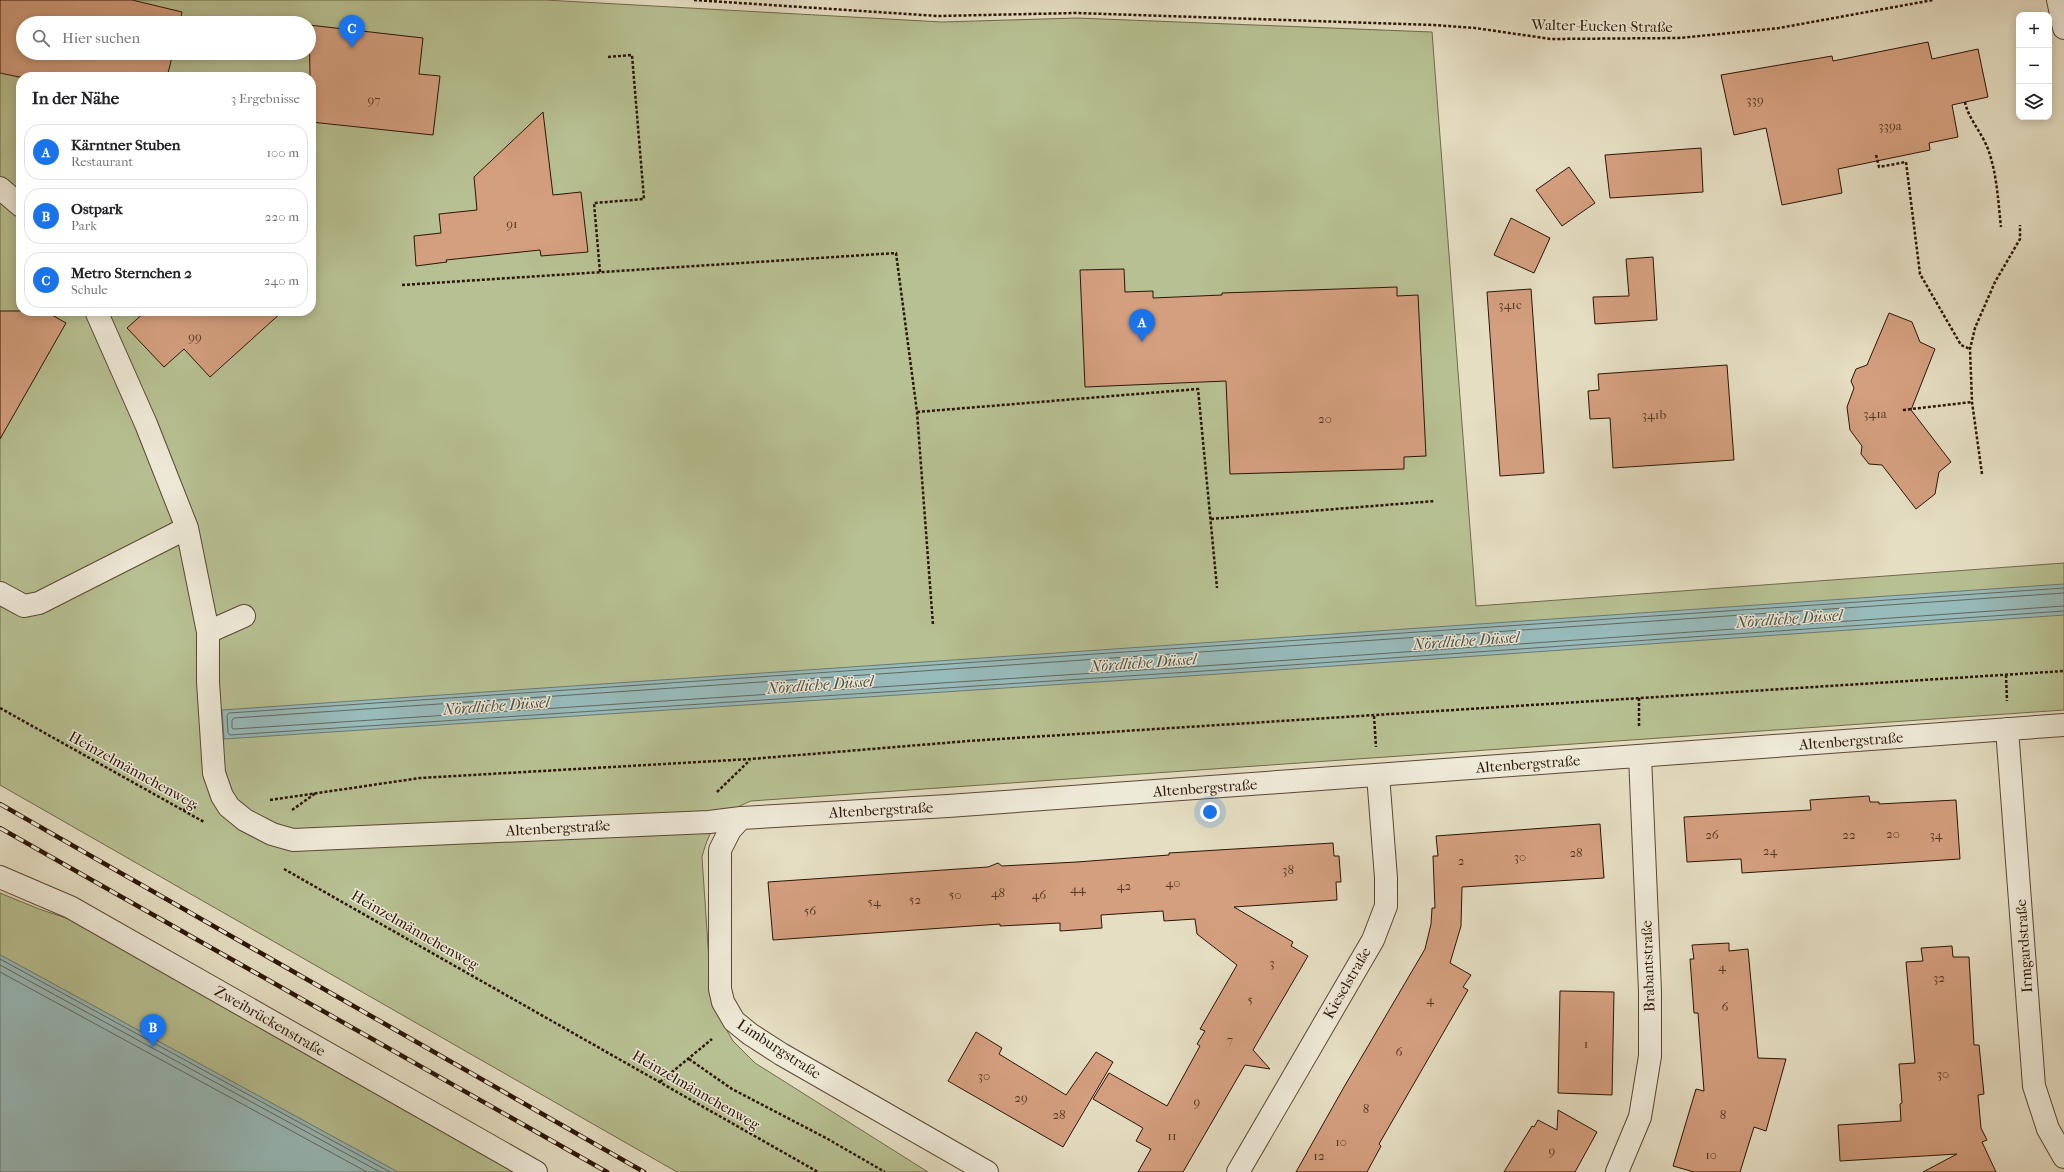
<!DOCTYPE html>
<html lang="de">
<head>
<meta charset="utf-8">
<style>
  :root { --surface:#fff; --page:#f6f6f6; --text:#202124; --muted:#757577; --line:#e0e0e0; --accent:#1a73e8 }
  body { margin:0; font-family:"IM FELL French Canon",serif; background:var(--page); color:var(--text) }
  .controls { position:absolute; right:12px; top:12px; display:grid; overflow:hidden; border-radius:8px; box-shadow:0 2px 10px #0003 }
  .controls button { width:36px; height:36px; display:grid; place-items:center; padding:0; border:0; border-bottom:1px solid var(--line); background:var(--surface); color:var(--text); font:20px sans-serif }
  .you { position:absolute; left:1210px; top:812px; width:14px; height:14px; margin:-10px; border:3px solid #fff; border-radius:50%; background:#1a73e8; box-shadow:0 0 0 6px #1a73e833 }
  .badge { display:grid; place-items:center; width:26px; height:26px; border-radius:50%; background:var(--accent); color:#fff; font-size:13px; font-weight:700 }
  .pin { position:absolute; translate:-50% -33px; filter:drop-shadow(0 1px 2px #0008) }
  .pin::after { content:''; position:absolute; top:21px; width:14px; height:12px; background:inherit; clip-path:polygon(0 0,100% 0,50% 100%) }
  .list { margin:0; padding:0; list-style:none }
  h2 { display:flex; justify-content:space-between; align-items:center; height:52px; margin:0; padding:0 16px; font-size:17px }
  h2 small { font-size:13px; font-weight:400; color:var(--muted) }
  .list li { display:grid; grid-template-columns:26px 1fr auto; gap:12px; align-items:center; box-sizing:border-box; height:56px; margin:0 8px 8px; padding:0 8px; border:1px solid var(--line); border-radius:16px }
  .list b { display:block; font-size:15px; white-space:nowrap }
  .list p { margin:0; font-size:13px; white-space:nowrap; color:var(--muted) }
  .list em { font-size:13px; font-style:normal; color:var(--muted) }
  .icon { flex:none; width:22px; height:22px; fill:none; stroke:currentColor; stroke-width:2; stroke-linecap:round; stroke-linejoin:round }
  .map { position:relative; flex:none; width:2064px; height:1172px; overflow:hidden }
  .search { position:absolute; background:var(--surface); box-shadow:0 2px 10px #0003; left:16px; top:16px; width:300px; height:44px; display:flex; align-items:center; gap:10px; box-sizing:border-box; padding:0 14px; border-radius:22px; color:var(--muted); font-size:15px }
  .panel { position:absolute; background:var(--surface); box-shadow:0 2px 10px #0003; left:16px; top:72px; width:300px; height:244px; border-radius:16px }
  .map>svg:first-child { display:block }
  .green { fill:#b7c092; stroke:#716a4b; fill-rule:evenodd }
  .water { fill:#98bbbb; stroke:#6c7972 }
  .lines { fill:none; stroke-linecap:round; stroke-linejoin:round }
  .shore { stroke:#626860; stroke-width:1 }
  .building { fill:#d49f7f; stroke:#2b1504 }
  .minor-casing { stroke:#5a4734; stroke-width:24 }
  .path { stroke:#2b1504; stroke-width:2.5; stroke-dasharray:3 2; stroke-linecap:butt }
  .minor { stroke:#eeead8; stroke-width:22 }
  .rail-casing { stroke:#2b1504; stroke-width:4.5 }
  .rail { stroke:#eeead8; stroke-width:3; stroke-dasharray:9; stroke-linecap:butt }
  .labels { text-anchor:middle; stroke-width:3; stroke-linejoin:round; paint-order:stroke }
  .number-label { font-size:13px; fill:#553823 }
  .street-label { font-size:15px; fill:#2b1504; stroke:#eeead8 }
  .water-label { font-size:16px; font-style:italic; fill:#514f44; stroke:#eeead8 }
</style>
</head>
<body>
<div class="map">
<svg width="2064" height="1172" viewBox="0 0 2064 1172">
  <rect width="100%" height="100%" fill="#e5dec3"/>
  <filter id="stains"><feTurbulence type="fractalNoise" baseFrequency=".005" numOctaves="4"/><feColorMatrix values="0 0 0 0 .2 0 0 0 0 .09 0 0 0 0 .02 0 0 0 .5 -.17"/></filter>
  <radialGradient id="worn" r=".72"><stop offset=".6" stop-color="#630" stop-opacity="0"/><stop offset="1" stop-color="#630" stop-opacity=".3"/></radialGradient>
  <path class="green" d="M 0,0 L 545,0 L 942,22 L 1077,18 L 1432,32 L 1476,606 L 2064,563 L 2064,710 L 751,801 C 721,813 710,826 702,857 L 712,1005 L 733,1041 L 755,1063 L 928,1172 L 677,1172 L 0,785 ZM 23,23 L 309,23 L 309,53 L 23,53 ZM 21,77 L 311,77 L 311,311 L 21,311 Z
    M 0,893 L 39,909 L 84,924 L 525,1172 L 0,1172 Z"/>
  <path class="water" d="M 2064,584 L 2064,615 L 1219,674 L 224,739 L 222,710 Z
    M 0,955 L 8,959 L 398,1172 L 0,1172 Z"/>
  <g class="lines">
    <path class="shore" d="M 2064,588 L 229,713 L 227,715 L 228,733 L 230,735 L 1219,670 L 2064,611
      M 2064,593 L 234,718 L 232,720 L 232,728 L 234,729 L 1218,665 L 2064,606
      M 0,959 L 390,1172
      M 0,965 L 380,1172
      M 0,972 L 367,1172"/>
  </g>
  <path class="building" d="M 0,0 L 132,0 L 182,12 L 180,23 L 23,23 L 23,53 L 173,53 L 167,77 L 19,77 L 0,73 Z
    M 309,25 L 423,38 L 419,74 L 440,76 L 433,135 L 311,122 Z
    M 1928,42 L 1932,59 L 1978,49 L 1988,97 L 1952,105 L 1958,137 L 1929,143 L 1930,150 L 1838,169 L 1842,193 L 1782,205 L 1766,128 L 1734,135 L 1721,75 L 1832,56 L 1833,61 Z
    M 543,112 L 553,195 L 581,192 L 588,252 L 541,256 L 540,250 L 446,260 L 447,262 L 416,266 L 414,236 L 441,233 L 439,214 L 477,210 L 474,177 Z
    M 1701,148 L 1703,192 L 1610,198 L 1605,155 Z
    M 1569,167 L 1595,203 L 1562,226 L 1536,190 Z
    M 1511,218 L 1550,238 L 1534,273 L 1494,255 Z
    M 1653,257 L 1657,320 L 1595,324 L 1593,297 L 1629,296 L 1626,259 Z
    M 1124,269 L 1125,292 L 1153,291 L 1153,298 L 1222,295 L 1222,293 L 1397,287 L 1397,296 L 1418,295 L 1426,456 L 1404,457 L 1404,469 L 1230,474 L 1226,381 L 1085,387 L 1080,270 Z
    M 1531,289 L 1544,473 L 1500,476 L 1487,292 Z
    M 0,311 L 45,311 L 66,323 L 0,439 Z
    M 146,311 L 283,311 L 210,377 L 184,349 L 164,367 L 127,328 Z
    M 1889,313 L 1912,322 L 1920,342 L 1935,349 L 1911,410 L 1951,462 L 1939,472 L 1935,494 L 1916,509 L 1882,465 L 1869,464 L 1861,454 L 1862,446 L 1850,430 L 1847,407 L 1854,388 L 1851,381 L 1856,369 L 1867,365 Z
    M 1727,365 L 1734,460 L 1613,468 L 1610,418 L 1590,419 L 1588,391 L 1599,390 L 1598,374 Z
    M 1869,796 L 1870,802 L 1879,802 L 1879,804 L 1956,800 L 1960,859 L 1742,873 L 1741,859 L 1687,862 L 1684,817 L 1811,810 L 1810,800 Z
    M 1600,824 L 1604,878 L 1462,887 L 1461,926 L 1450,963 L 1471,975 L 1463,987 L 1468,990 L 1379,1144 L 1381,1146 L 1367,1172 L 1296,1172 L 1344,1087 L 1425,949 L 1431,924 L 1432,908 L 1435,908 L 1433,856 L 1438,856 L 1436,836 Z
    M 1333,843 L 1334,856 L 1339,856 L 1341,882 L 1336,882 L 1337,900 L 1234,907 L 1293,942 L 1291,946 L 1308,956 L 1253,1050 L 1270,1069 L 1245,1065 L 1183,1172 L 1138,1172 L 1151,1149 L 1136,1141 L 1143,1128 L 1093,1099 L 1109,1073 L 1167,1106 L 1200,1046 L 1197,1044 L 1205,1031 L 1200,1029 L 1237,965 L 1197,934 L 1195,919 L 1164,921 L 1163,911 L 1101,915 L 1102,928 L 1075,930 L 1060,931 L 1060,923 L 1000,926 L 1000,924 L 773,940 L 768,882 L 973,868 L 988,867 L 998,863 L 1002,866 L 1077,862 L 1169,855 L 1169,853 Z
    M 1729,943 L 1729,951 L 1748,949 L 1758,1058 L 1786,1059 L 1766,1131 L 1754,1127 L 1740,1172 L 1694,1172 L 1673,1166 L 1696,1089 L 1704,1091 L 1698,1013 L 1694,1013 L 1690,959 L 1694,959 L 1692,945 Z
    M 1952,946 L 1953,957 L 1969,957 L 1974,1045 L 1979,1045 L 1984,1094 L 1978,1095 L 1981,1128 L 1987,1140 L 1982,1142 L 1996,1172 L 1923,1172 L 1957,1154 L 1840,1161 L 1838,1125 L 1901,1121 L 1900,1104 L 1902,1103 L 1899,1064 L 1915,1063 L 1906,962 L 1923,961 L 1921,948 Z
    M 1560,991 L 1614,992 L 1612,1095 L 1558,1093 Z
    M 976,1032 L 1002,1048 L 999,1054 L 1066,1095 L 1096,1052 L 1113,1062 L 1063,1147 L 948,1081 Z
    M 1558,1110 L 1597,1132 L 1575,1172 L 1504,1172 L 1532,1126 L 1534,1127 L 1538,1120 L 1557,1130 Z"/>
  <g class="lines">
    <g class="minor-casing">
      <path id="minor" d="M 2058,0 L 2064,28
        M 0,188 L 21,206
        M 96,311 L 146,424 L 187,528 L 208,632 L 208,682 L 214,773 L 222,796 L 229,807 L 245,820 L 272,834 L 293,840 L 709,822 L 741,818 L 948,806 L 2064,725
        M 0,593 L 24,606 L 39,603 L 187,528
        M 208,632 L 244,616
        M 2007,729 L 2034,1086 L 2048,1129 L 2064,1157
        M 741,818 L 730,830 L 720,850 L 720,989 L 723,1002 L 734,1021 L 750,1034 L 781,1054 L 987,1172
        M 0,877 L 70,907 L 536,1172
        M 1238,1172 L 1373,940 L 1386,906 L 1386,878 L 1378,775
        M 1617,1172 L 1640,1117 L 1650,1056 L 1650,991 L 1640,756"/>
    </g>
    <path class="path" d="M 694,0 L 938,16 L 1076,13 L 1434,25 L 1475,28 L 1551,39 L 1679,38 L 1779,28 L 1933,0
      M 1965,102 C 1968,118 1982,133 1988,149 C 1997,174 1998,200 2001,227
      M 1876,155 L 1879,167 L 1906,162 L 1920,274 L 1961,345 L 1970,349
      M 600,272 L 594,203 L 644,199 L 632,55 L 607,57
      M 402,285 L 896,253 L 917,412 L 933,625
      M 1903,410 L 1972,402
      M 917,412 L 1198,389 L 1217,588
      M 1982,474 L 1972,402 L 1970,349 L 1975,328 L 1995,282 L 2020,239 L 2020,225
      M 1211,519 L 1435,501
      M 2006,675 L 2007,701
      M 1639,698 L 1639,727
      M 0,708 L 204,822
      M 1374,716 L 1376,747
      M 717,792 L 750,760
      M 270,800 L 420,778 L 751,759 L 968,741 L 2064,671
      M 183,810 L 196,807
      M 292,810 L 316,793
      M 284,869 L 818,1172
      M 689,1059 L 732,1089 L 826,1138 L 885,1172
      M 660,1082 L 712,1039"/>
    <use href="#minor" class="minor"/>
    <g class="rail-casing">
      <path id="rail" d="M 0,804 L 644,1172
        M 0,828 L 607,1172"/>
    </g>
    <use href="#rail" class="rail"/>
  </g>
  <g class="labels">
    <g class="number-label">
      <text x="374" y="104">97</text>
      <text x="1755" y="104">339</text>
      <text x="1890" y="130">339a</text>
      <text x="512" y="228">91</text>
      <text x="1510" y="309">341c</text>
      <text x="195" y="341">99</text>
      <text x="1875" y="418">341a</text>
      <text x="1654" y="419">341b</text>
      <text x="1325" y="423">20</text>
      <text x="1893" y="838">20</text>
      <text x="1712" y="839">26</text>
      <text x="1849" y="839">22</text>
      <text x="1936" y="839">34</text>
      <text x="1770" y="855">24</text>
      <text x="1576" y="857">28</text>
      <text x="1520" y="861">30</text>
      <text x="1461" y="865">2</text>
      <text x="1288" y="874">38</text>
      <text x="1173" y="887">40</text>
      <text x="1124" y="890">42</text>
      <text x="1078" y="893">44</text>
      <text x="998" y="897">48</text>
      <text x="955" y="899">50</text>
      <text x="1039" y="899">46</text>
      <text x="915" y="904">52</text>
      <text x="874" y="906">54</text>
      <text x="810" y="915">56</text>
      <text x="1272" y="967">3</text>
      <text x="1722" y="971">4</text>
      <text x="1939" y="982">32</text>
      <text x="1250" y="1004">5</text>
      <text x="1430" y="1004">4</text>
      <text x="1725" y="1011">6</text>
      <text x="1230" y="1044">7</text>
      <text x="1586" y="1048">1</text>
      <text x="1399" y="1056">6</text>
      <text x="1943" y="1078">30</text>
      <text x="984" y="1080">30</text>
      <text x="1021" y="1102">29</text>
      <text x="1197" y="1106">9</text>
      <text x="1366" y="1113">8</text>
      <text x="1059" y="1119">28</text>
      <text x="1723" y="1119">8</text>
      <text x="1172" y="1140">11</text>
      <text x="1341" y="1146">10</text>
      <text x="1552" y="1155">9</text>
      <text x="1711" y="1159">10</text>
      <text x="1319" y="1160">12</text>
    </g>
    <g class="street-label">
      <text transform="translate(1602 26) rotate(1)" y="5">Walter-Eucken-Straße</text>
      <text transform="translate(1851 741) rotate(-4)" y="5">Altenbergstraße</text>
      <text transform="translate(1528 764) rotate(-4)" y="5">Altenbergstraße</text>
      <text transform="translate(133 770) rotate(29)" y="5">Heinzelmännchenweg</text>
      <text transform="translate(1205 788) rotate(-4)" y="5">Altenbergstraße</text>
      <text transform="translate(881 810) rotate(-3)" y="5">Altenbergstraße</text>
      <text transform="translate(558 828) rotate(-3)" y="5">Altenbergstraße</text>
      <text transform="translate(415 930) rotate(30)" y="5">Heinzelmännchenweg</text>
      <text transform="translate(2024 946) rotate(-94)" y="5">Irmgardstraße</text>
      <text transform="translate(1648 966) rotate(-92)" y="5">Brabantstraße</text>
      <text transform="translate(1347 983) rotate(-60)" y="5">Kieselstraße</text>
      <text transform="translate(270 1021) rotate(30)" y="5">Zweibrückenstraße</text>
      <text transform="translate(779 1049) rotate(33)" y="5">Limburgstraße</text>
      <text transform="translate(696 1090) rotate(30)" y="5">Heinzelmännchenweg</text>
    </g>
    <g class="water-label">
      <text transform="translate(1789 618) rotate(-4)" y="6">Nördliche Düssel</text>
      <text transform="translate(1466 640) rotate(-4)" y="6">Nördliche Düssel</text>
      <text transform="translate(1143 662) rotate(-4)" y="6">Nördliche Düssel</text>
      <text transform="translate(820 684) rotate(-4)" y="6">Nördliche Düssel</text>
      <text transform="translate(496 705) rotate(-4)" y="6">Nördliche Düssel</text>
    </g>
  </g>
  <rect width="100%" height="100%" filter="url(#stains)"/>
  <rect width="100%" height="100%" fill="url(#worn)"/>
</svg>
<div class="controls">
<button>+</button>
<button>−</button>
<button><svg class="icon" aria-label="layers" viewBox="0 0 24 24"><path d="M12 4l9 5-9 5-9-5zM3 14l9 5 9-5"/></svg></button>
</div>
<div class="you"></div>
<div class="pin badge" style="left:1142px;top:342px">A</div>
<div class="pin badge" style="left:153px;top:1047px">B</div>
<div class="pin badge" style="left:352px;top:48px">C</div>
<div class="search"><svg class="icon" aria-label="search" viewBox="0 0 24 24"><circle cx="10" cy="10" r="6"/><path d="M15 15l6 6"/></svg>Hier suchen</div>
<section class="panel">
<h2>In der Nähe<small>3 Ergebnisse</small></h2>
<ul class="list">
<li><span class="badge">A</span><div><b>Kärntner Stuben</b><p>Restaurant</p></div><em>100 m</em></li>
<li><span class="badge">B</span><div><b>Ostpark</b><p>Park</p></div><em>220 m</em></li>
<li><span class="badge">C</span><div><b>Metro Sternchen 2</b><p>Schule</p></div><em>240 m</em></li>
</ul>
</section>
</div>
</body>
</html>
